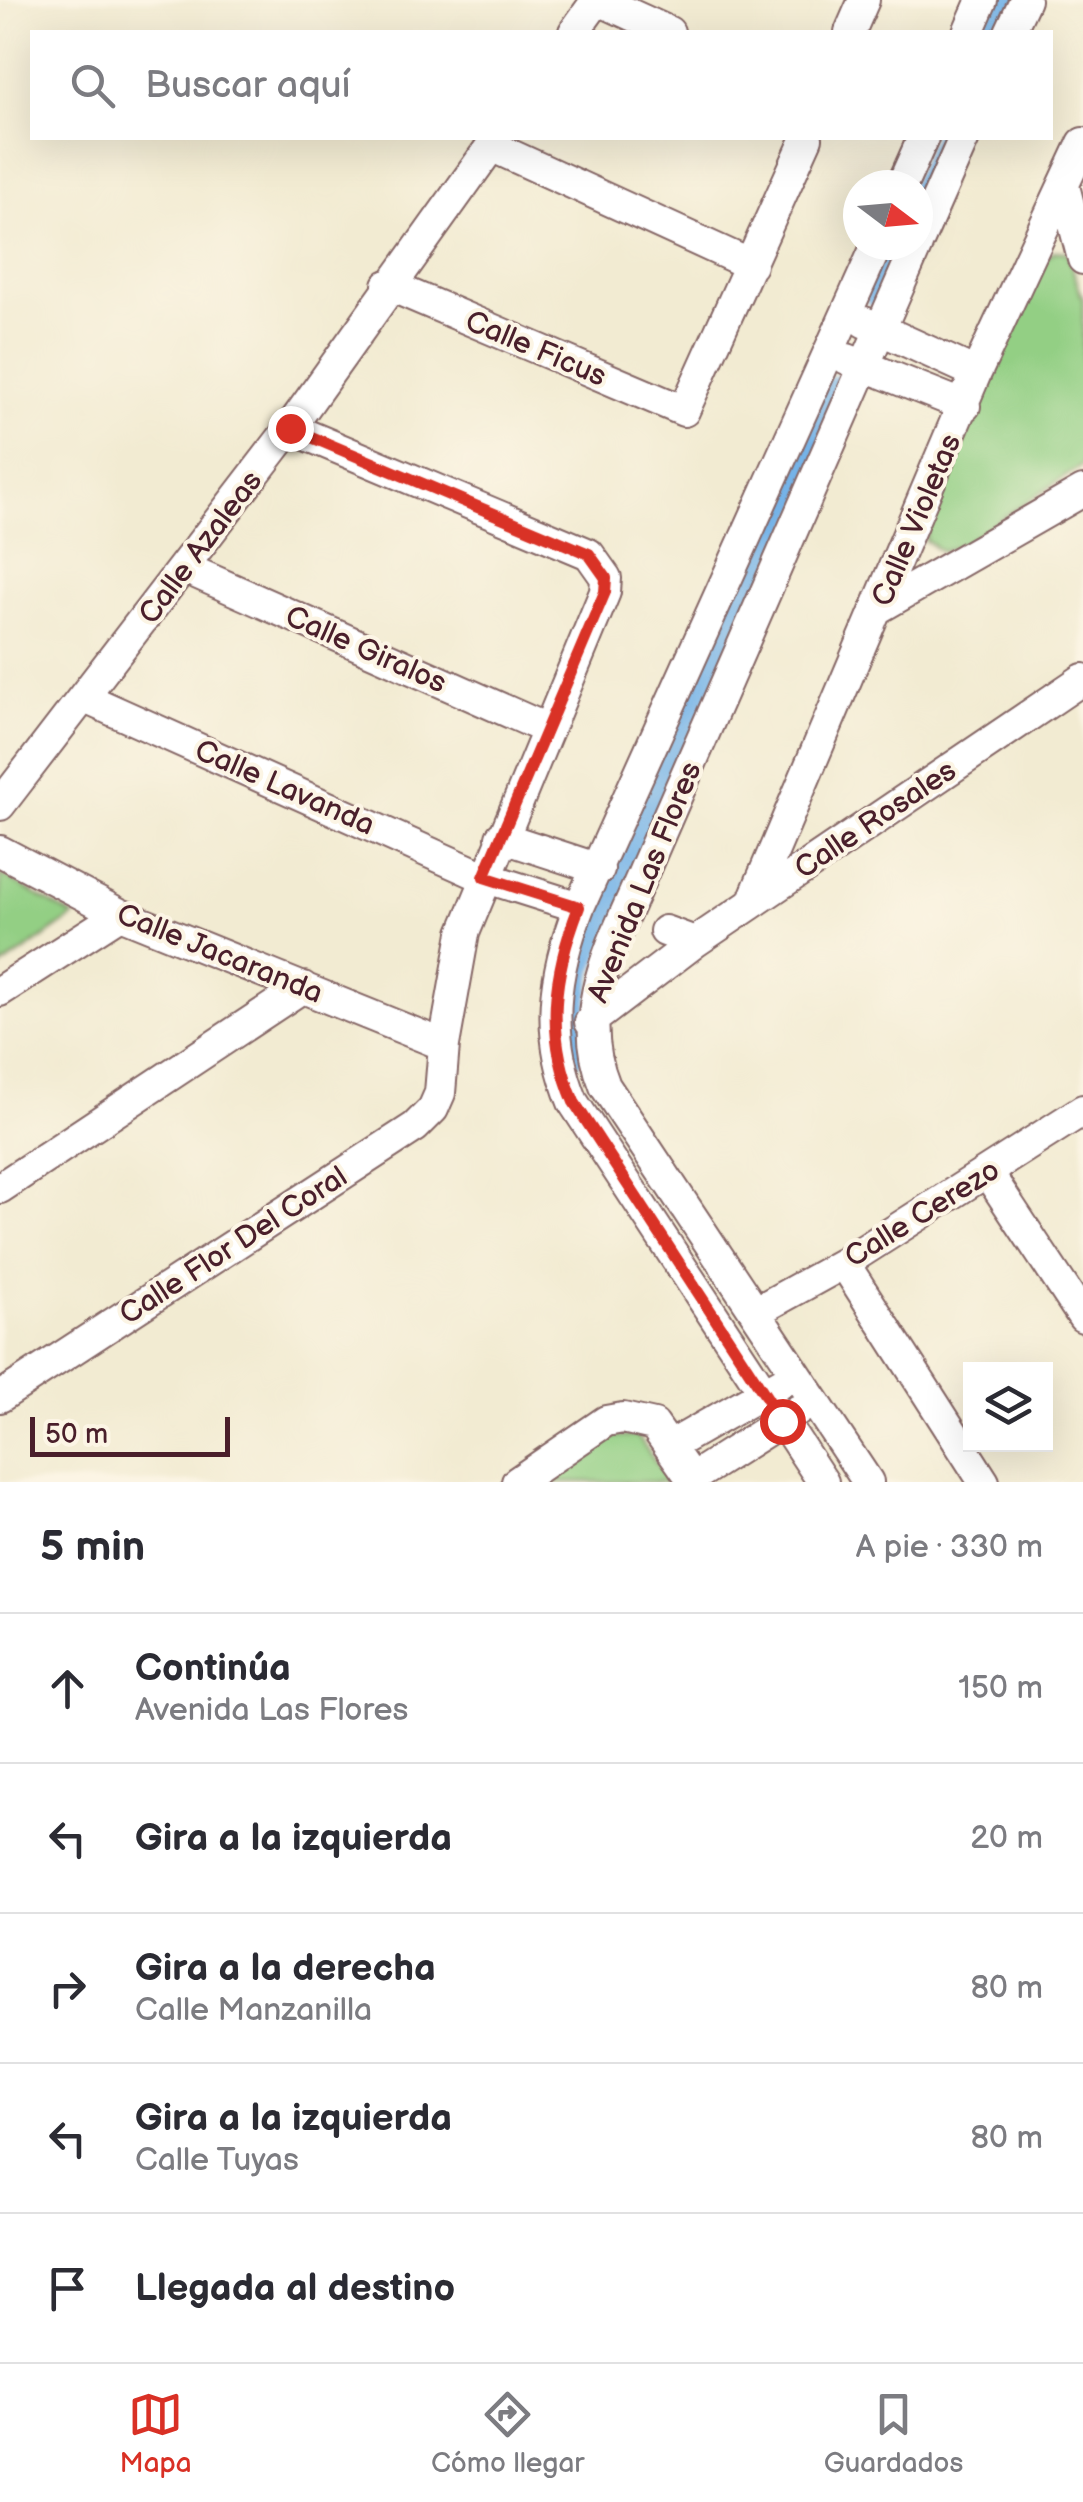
<!DOCTYPE html>
<html lang="es">
<head>
<meta charset="utf-8">
<style>
  :root { --surface:#fff; --page:#f2f2f3; --text:#2b2b33; --muted:#7c7c81; --line:#e1e1e2; --accent:#d93025 }
  body { margin:0; font-family:"Balsamiq Sans",sans-serif; background:var(--page); color:var(--text) }
  .controls { position:absolute; right:30px; bottom:30px; display:grid; overflow:hidden; border-radius:0px; box-shadow:0 10px 40px #0002 }
  .controls button { width:90px; height:90px; display:grid; place-items:center; padding:0; border:0; border-bottom:2px solid var(--line); background:var(--surface); color:var(--text); font:50px sans-serif }
  .compass { position:absolute; left:843px; top:170px; width:90px; height:90px; border-radius:50%; background:var(--surface); box-shadow:0 10px 40px #0002; rotate:106deg }
  .scale { position:absolute; left:30px; bottom:25px; width:200px; box-sizing:border-box; padding-left:10px; border:5px solid #4a1f2b; border-top:0; font-size:28px; line-height:35px; white-space:nowrap; color:#4a1f2b; -webkit-text-stroke:8px #fcf5e5; paint-order:stroke }
  .stop { position:absolute; width:30px; height:30px; margin:-22px; border:8px solid #d93025; border-radius:50%; background:#fff }
  .stop.end { background:#d93025; border-color:#fff; box-shadow:0 2px 10px #0008 }
  .list { margin:0; padding:0; list-style:none }
  h2 { display:flex; justify-content:space-between; align-items:center; height:130px; margin:0; padding:0 40px; font-size:42px }
  h2 small { font-size:32px; font-weight:400; color:var(--muted) }
  .list li { display:grid; grid-template-columns:65px 1fr auto; gap:30px; align-items:center; box-sizing:border-box; height:150px; padding:0 40px; border-top:2px solid var(--line) }
  .list b { display:block; font-size:38px; white-space:nowrap }
  .list p { margin:0; font-size:32px; white-space:nowrap; color:var(--muted) }
  .list em { font-size:32px; font-style:normal; color:var(--muted) }
  .icon { flex:none; width:55px; height:55px; fill:none; stroke:currentColor; stroke-width:2; stroke-linecap:round; stroke-linejoin:round }
  .map { position:relative; flex:none; width:1083px; height:1482px; overflow:hidden }
  .search { position:absolute; background:var(--surface); box-shadow:0 10px 40px #0002; left:30px; right:30px; top:30px; height:110px; display:flex; align-items:center; gap:25px; box-sizing:border-box; padding:0 35px; border-radius:0px; color:var(--muted); font-size:38px }
  .sheet { height:880px; background:var(--surface) }
  nav { display:flex; justify-content:space-around; align-items:center; box-sizing:border-box; height:140px; border-top:2px solid var(--line); background:var(--surface); font-size:28px; color:var(--muted) }
  nav a { display:grid; justify-items:center; gap:5px }
  nav .on { color:var(--accent) }
  .map>svg:first-child { display:block }
  .green { fill:#93cf84; stroke:#6e7758; stroke-width:2.5 }
  .lines { fill:none; stroke-linecap:round; stroke-linejoin:round }
  .canal { stroke:#75b3e8; stroke-width:28 }
  .minor-casing { stroke:#856665; stroke-width:34 }
  .minor { stroke:#fff; stroke-width:30 }
  .route { stroke:#d93025; stroke-width:12 }
  .labels { text-anchor:middle; stroke-width:8; stroke-linejoin:round; paint-order:stroke }
  .street-label { font-size:30px; fill:#4a1f2b; stroke:#fcf5e5 }
</style>
</head>
<body>
<div class="map">
<svg width="1083" height="1482" viewBox="0 0 1083 1482">
  <rect width="100%" height="100%" fill="#fcf5e5"/>
  <filter id="ink" filterUnits="userSpaceOnUse"><feTurbulence type="fractalNoise" baseFrequency=".01" numOctaves="2"/><feDisplacementMap in="SourceGraphic" scale="20" xChannelSelector="R" yChannelSelector="G"/><feConvolveMatrix kernelMatrix="1 2 1 2 8 2 1 2 1" color-interpolation-filters="sRGB"/></filter>
  <filter id="wash" filterUnits="userSpaceOnUse"><feTurbulence type="fractalNoise" baseFrequency=".0048" numOctaves="4" result="noise"/><feDisplacementMap in="SourceGraphic" scale="40" xChannelSelector="R" yChannelSelector="G"/><feGaussianBlur stdDeviation="2.25" result="paint"/><feColorMatrix in="noise" values="0 0 0 0 0 0 0 0 0 0 0 0 0 0 0 0 0 1.4 0 .05"/><feComposite in="paint" operator="in"/></filter>
  <g filter="url(#wash)">
    <rect width="100%" height="100%" fill="#f2ebd2"/>
    <path class="green" d="M 1054,251 L 1067,252 L 1083,300 L 1083,465 L 963,544 L 942,552 L 925,540 L 931,515 L 1041,262 Z
      M 0,874 L 74,916 L 0,968 Z
      M 614,1436 L 638,1436 L 669,1482 L 547,1482 Z"/>
    <g class="lines">
      <path class="canal" d="M 993,32 L 1008,0
        M 918,203 L 947,138
        M 878,294 L 900,245
        M 573,1052 L 569,1030 L 580,967 L 837,389"/>
    </g>
  </g>
  <g filter="url(#ink)">
    <g class="lines">
      <g class="minor-casing">
        <path id="minor" d="M 599,0 L 669,32
          M 574,32 L 597,0
          M 850,32 L 864,0
          M 968,32 L 982,0
          M 1010,32 L 1025,0
          M 491,146 L 751,265
          M 902,185 L 923,138
          M 1064,186 L 1083,259
          M 918,242 L 964,138
          M 388,285 L 684,411 L 807,138
          M 864,322 L 976,373
          M 847,359 L 965,406
          M 185,568 L 547,729
          M 877,609 L 1083,491
          M 85,698 L 484,877 L 579,907
          M 0,805 L 290,428 L 497,138
          M 501,837 L 599,869
          M 0,851 L 120,914 L 444,1045
          M 753,900 L 976,373 L 1083,143
          M 665,931 L 695,942 L 1083,679
          M 0,991 L 120,914
          M 590,1022 L 695,942
          M 987,1172 L 1083,1317
          M 0,1188 L 303,987
          M 844,1263 L 984,1482
          M 757,1311 L 844,1263 L 1083,1110
          M 0,1397 L 415,1127 L 433,1109 L 440,1093 L 444,1045 L 464,933 L 605,592 L 606,578 L 589,554 L 290,428
          M 672,1445 L 782,1382
          M 692,1478 L 799,1410
          M 517,1482 L 606,1421 L 623,1418 L 654,1425 L 694,1482
          M 823,1482 L 573,1102 C 545,1034 553,974 579,907 L 877,245
          M 868,1482 L 605,1086 C 573,1008 614,943 644,871 L 917,245"/>
      </g>
      <use href="#minor" class="minor"/>
    </g>
  </g>
  <g class="lines" filter="url(#ink)">
    <path class="route" d="M 290,428 L 589,554 L 606,578 L 605,592 L 484,877 L 579,907 C 553,974 545,1035 574,1102 L 782,1421"/>
  </g>
  <g class="labels">
    <g class="street-label">
      <text transform="translate(536 348) rotate(23)" y="10">Calle Ficus</text>
      <text transform="translate(916 520) rotate(-67)" y="10">Calle Violetas</text>
      <text transform="translate(200 547) rotate(-53)" y="10">Calle Azaleas</text>
      <text transform="translate(366 649) rotate(24)" y="10">Calle Giralos</text>
      <text transform="translate(285 787) rotate(24)" y="10">Calle Lavanda</text>
      <text transform="translate(875 819) rotate(-34)" y="10">Calle Rosales</text>
      <text transform="translate(644 882) rotate(-68)" y="10">Avenida Las Flores</text>
      <text transform="translate(220 953) rotate(22)" y="10">Calle Jacaranda</text>
      <text transform="translate(922 1213) rotate(-32)" y="10">Calle Cerezo</text>
      <text transform="translate(233 1245) rotate(-33)" y="10">Calle Flor Del Coral</text>
    </g>
  </g>
</svg>
<div class="controls">
<button><svg class="icon" aria-label="layers" viewBox="0 0 24 24"><path d="M12 4l9 5-9 5-9-5zM3 14l9 5 9-5"/></svg></button>
</div>
<svg class="compass" viewBox="-18 -18 36 36"><path d="M0-13l5 13h-10z" fill="#e53935"/><path d="M0 13l5-13h-10z" fill="#7c7c81"/></svg>
<div class="scale">50 m</div>
<div class="stop" style="left:782px;top:1421px"></div>
<div class="stop end" style="left:290px;top:428px"></div>
<div class="search"><svg class="icon" aria-label="search" viewBox="0 0 24 24"><circle cx="10" cy="10" r="6"/><path d="M15 15l6 6"/></svg>Buscar aquí</div>
</div>
<section class="sheet">
<h2>5 min<small>A pie · 330 m</small></h2>
<ul class="list">
<li><svg class="icon" aria-label="ahead" viewBox="0 0 24 24"><path d="M12 20V5M6 11l6-6 6 6"/></svg><div><b>Continúa</b><p>Avenida Las Flores</p></div><em>150 m</em></li>
<li><svg class="icon" aria-label="left" viewBox="0 0 24 24"><path d="M17 20v-9H6M10 6l-5 5 5 5"/></svg><div><b>Gira a la izquierda</b></div><em>20 m</em></li>
<li><svg class="icon" aria-label="right" viewBox="0 0 24 24"><path d="M7 20v-9h11M14 6l5 5-5 5"/></svg><div><b>Gira a la derecha</b><p>Calle Manzanilla</p></div><em>80 m</em></li>
<li><svg class="icon" aria-label="left" viewBox="0 0 24 24"><path d="M17 20v-9H6M10 6l-5 5 5 5"/></svg><div><b>Gira a la izquierda</b><p>Calle Tuyas</p></div><em>80 m</em></li>
<li><svg class="icon" aria-label="arrive" viewBox="0 0 24 24"><path d="M6 21V4h12l-3 4 3 4H6"/></svg><div><b>Llegada al destino</b></div></li>
</ul>
</section>
<nav>
<a class="on"><svg class="icon" aria-label="map" viewBox="0 0 24 24"><path d="M3 6l6-2 6 2 6-2v14l-6 2-6-2-6 2zM9 4v14M15 6v14"/></svg>Mapa</a>
<a><svg class="icon" aria-label="directions" viewBox="0 0 24 24"><path d="M12 3l9 9-9 9-9-9zM9 14v-3h6M13 9l2 2-2 2"/></svg>Cómo llegar</a>
<a><svg class="icon" aria-label="saved" viewBox="0 0 24 24"><path d="M7 4h10v16l-5-4-5 4z"/></svg>Guardados</a>
</nav>
</body>
</html>
